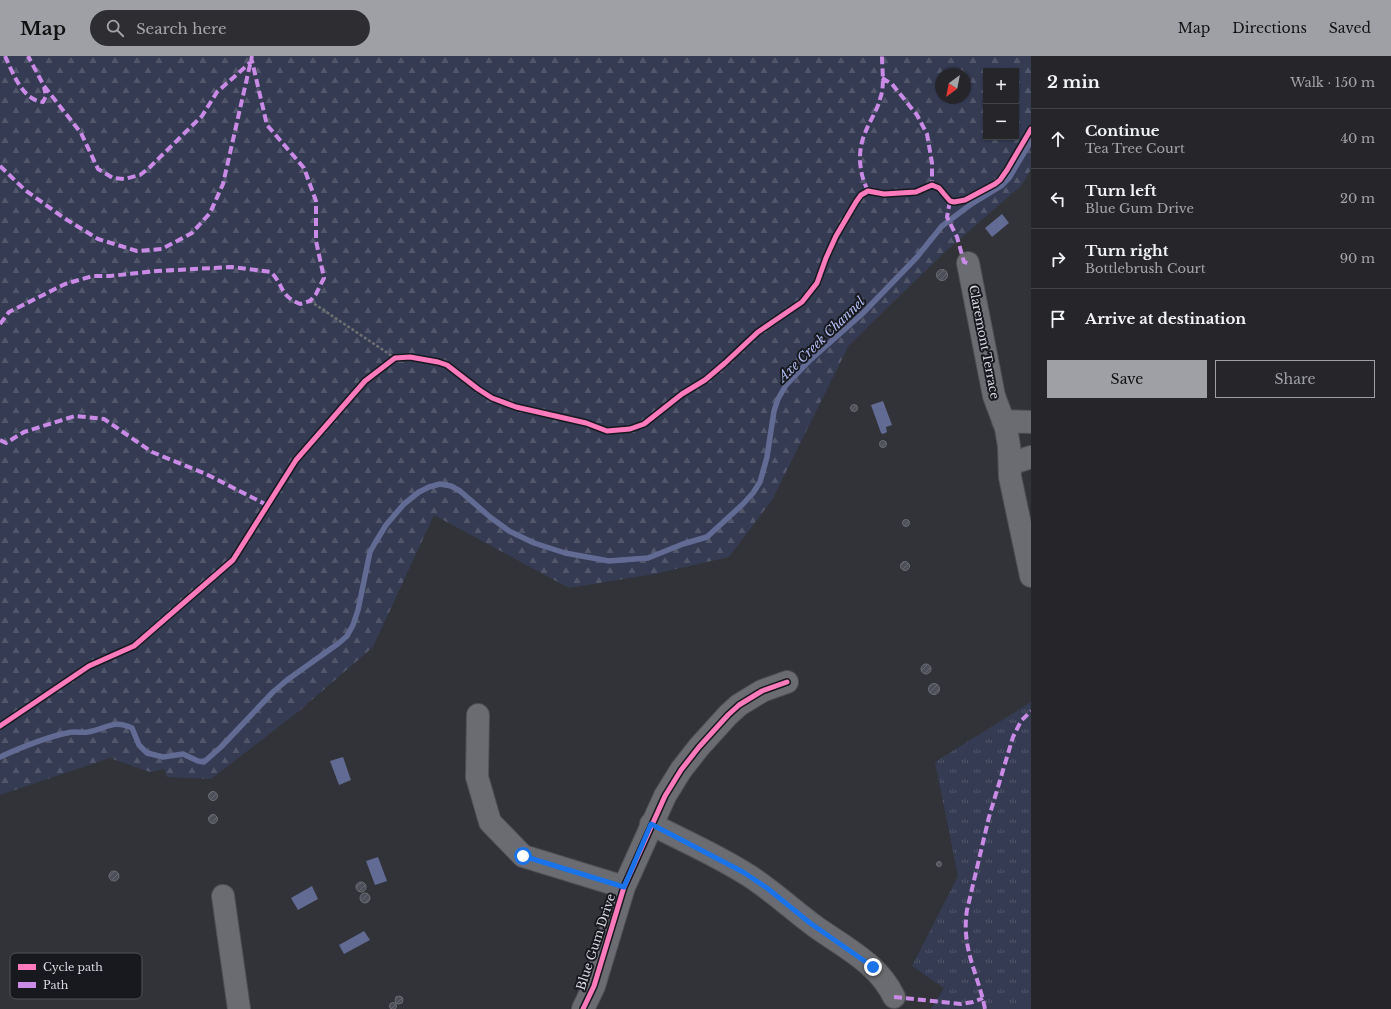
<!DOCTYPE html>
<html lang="en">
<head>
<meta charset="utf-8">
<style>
  :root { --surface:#26262a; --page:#2e2e32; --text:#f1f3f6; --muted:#a4a5a8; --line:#424347; --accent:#9fa0a6 }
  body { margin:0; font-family:"Libre Baskerville",serif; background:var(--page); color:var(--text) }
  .controls { position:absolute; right:12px; top:12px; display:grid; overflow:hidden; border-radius:0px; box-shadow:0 1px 3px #0004 }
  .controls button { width:36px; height:36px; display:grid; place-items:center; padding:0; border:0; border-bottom:1px solid var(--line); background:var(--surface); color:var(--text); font:20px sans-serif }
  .compass { position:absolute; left:935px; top:12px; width:36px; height:36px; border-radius:50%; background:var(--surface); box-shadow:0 1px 3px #0004; rotate:212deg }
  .stop { position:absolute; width:12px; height:12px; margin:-9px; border:3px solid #1a73e8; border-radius:50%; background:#fff }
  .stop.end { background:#1a73e8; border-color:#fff; box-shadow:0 1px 4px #0008 }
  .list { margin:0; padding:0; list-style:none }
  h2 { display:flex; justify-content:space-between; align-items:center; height:52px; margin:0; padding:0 16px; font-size:17px }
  h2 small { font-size:13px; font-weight:400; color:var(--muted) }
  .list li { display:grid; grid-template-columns:26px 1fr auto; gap:12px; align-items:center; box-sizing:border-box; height:60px; padding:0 16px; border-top:1px solid var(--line) }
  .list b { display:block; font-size:15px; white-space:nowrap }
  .list p { margin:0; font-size:13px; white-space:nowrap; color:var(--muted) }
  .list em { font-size:13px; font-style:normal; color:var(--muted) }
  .actions { display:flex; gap:8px; padding:12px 16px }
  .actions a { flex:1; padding:9px 0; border:1px solid var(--accent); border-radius:0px; text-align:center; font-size:14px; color:var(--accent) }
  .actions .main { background:var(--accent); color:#111 }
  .icon { flex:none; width:22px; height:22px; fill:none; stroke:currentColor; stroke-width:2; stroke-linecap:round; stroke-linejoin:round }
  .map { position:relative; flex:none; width:1031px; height:953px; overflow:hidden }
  header { display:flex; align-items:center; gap:24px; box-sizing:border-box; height:56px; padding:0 20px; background:var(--accent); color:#111 }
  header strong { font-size:19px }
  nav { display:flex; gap:22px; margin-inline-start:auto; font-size:14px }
  .search { width:280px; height:36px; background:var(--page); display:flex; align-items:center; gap:10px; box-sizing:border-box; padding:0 14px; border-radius:22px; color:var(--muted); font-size:15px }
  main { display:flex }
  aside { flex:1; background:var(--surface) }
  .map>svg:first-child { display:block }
  .grass { fill:url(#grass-tufts) }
  .forest { fill:url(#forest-firs); fill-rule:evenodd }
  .water { fill:#626b94 }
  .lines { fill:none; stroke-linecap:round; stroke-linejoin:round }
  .stream { stroke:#626b94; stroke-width:5.5 }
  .building { fill:url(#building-hatch); stroke:#6c6d71 }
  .street-casing { stroke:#505156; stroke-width:24 }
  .path { stroke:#6e6e73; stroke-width:2.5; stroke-dasharray:3 2; stroke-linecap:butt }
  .street { stroke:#6b6c71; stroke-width:22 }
  .quiet { stroke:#ca8be6; stroke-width:4; stroke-dasharray:8 4; stroke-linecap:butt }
  .cycleway-casing { stroke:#18191e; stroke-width:8 }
  .cycleway { stroke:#fd7abc; stroke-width:5 }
  .route { stroke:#1a73e8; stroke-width:5 }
  .labels { text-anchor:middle; stroke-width:4; stroke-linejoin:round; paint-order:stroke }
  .street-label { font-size:12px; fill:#d9dbe2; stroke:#18191e }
  .water-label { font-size:13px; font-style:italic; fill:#b0bdf5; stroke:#18191e }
  .key { fill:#18191e; stroke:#525359; stroke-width:1 }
  .key-label { font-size:11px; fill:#d9dbe2 }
</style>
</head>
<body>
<header>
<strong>Map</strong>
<div class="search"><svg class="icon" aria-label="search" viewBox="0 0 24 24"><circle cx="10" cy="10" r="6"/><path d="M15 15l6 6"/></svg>Search here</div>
<nav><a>Map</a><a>Directions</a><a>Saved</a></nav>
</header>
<main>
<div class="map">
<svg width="1031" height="953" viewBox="0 0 1031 953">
  <defs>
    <pattern id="grass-tufts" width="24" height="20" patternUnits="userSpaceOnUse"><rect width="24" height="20" fill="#353b53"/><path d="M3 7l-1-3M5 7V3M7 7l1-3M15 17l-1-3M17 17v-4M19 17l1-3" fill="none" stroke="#52576b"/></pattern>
    <pattern id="forest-firs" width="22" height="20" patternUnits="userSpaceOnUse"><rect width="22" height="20" fill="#353b53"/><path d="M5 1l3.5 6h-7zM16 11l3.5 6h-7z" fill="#52576b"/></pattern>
    <pattern id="building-hatch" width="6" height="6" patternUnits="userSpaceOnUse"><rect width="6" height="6" fill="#4c4e58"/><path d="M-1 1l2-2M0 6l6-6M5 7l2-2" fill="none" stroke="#656770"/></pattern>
  </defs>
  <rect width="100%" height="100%" fill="#323338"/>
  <path class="grass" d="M 1031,646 L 1031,953 L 931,953 L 944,932 L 912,910 L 958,820 L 935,706 Z"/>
  <path class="forest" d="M 0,0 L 1031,0 L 1031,113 L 1021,130 L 946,195 L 849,289 L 772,444 L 729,501 L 654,518 L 569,532 L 434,459 L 373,591 L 299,655 L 211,723 L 167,721 L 164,713 L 150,716 L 110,702 L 0,739 ZM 986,15 L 1016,15 L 1016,81 L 986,81 ZM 941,18 L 965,18 L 965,42 L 941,42 Z"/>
  <path class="water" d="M 1002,158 L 1009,167 L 992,181 L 985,172 Z
    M 883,345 L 892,369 L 886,371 L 887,376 L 883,378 L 881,377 L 871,349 Z
    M 343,701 L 351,724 L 339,729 L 330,705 Z
    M 378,801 L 387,825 L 375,829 L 366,805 Z
    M 312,830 L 318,843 L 298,854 L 291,842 Z
    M 364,875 L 370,884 L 344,898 L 339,889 Z"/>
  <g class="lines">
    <path class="stream" d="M 0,701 C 22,691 43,682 67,677 C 74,675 81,677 88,676 C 107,673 112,663 132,672 L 139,689 L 147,697 L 163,701 L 183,698 L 198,705 L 204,706 L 221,691 L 273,636 L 287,624 L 339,587 L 347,580 L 353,569 L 358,554 L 370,496 L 375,487 L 386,469 L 404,448 L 419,436 L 429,431 L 440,428 L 451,430 L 460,435 L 490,461 L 509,475 L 534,487 L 565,497 L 609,505 L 648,502 L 683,488 L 707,481 L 743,448 L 753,437 L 760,426 L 767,401 L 774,355 L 778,343 L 786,329 L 809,305 L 862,258 L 917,201 L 942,170 L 970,149 L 1001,130 L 1009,122 L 1031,85"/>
  </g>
  <path class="building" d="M936.5 219a5.5 5.5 0 1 1 11 0a5.5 5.5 0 1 1-11 0Z
    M850.5 352a3.5 3.5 0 1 1 7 0a3.5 3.5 0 1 1-7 0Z
    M879.5 388a3.5 3.5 0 1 1 7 0a3.5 3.5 0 1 1-7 0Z
    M902.5 467a3.5 3.5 0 1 1 7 0a3.5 3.5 0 1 1-7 0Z
    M900.5 510a4.5 4.5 0 1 1 9 0a4.5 4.5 0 1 1-9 0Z
    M921 613a5 5 0 1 1 10 0a5 5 0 1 1-10 0Z
    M928.5 633a5.5 5.5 0 1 1 11 0a5.5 5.5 0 1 1-11 0Z
    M208.5 740a4.5 4.5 0 1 1 9 0a4.5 4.5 0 1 1-9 0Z
    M208.5 763a4.5 4.5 0 1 1 9 0a4.5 4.5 0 1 1-9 0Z
    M936.5 808a2.5 2.5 0 1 1 5 0a2.5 2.5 0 1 1-5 0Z
    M109 820a5 5 0 1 1 10 0a5 5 0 1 1-10 0Z
    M356 831a5 5 0 1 1 10 0a5 5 0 1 1-10 0Z
    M360 842a5 5 0 1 1 10 0a5 5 0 1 1-10 0Z
    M395 944a4 4 0 1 1 8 0a4 4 0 1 1-8 0Z
    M389.5 950a3.5 3.5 0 1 1 7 0a3.5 3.5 0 1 1-7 0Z"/>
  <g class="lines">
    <g class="street-casing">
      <path id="street" d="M 968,207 L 994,340 L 1006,372 L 1009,390 L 1010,421 L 1031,520
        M 1003,365 L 1031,366
        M 1010,408 L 1031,401
        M 478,659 L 477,721 L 490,766 L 523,800 L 624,831
        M 651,768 C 682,784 714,798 743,816 C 769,831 791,853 816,871 C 844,891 879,908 894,941
        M 223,840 L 239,953
        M 583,953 L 594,930 L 624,831 L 665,740 L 681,714 L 699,691 L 728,659 L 739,649 L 762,635 L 787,626"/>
    </g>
    <path class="path" d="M 310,245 L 395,302"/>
    <use href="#street" class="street"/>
    <path class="quiet" d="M 5,0 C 13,17 22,44 43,46 L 46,40 L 44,31
      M 882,22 L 892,28 L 917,59 L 927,78 L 932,107 L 932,129
      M 0,110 L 25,134 L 64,162 L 98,183 L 137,195 L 162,193 L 192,177 L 210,157 L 223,128 L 252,0
      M 868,135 C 859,117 857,96 865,77 C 869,66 877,55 880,43 C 885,30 882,14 882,0
      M 950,145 L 947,161 L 957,181 L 964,206 L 968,207
      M 0,268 L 9,256 L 65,228 L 93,220 L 110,220 L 157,215 L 232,211 L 271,216 C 285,231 279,239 300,248 L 310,245 L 316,238 L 324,222 L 316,185 L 316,145 L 304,112 L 267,69 L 252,5 L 217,36 L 202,60 L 149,112 L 140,119 L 124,123 L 113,122 L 98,113 L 81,77 L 44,30 L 28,0
      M 0,384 L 6,387 L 24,376 L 75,360 L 104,363 L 152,396 L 206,418 L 267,449
      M 894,941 L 961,948 L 973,946 L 983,942
      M 985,953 C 978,917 961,893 967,854 L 989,761 L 1013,681 L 1021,665 L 1031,655"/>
    <g class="cycleway-casing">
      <path id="cycleway" d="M 0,670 L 89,610 L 134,590 L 233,504 L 296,404 L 365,325 L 395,302 L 410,301 L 438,306 L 447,309 L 478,333 L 492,342 L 516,351 L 586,367 L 607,375 L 630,373 L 644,368 L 682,338 L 705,324 L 725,307 L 758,276 L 802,246 L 817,227 L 826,202 L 836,180 L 856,146 L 861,139 L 868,135 L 884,138 L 916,136 L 932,129 L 939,132 L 950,145 L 954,146 L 965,144 L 995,128 L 1000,124 L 1007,114 L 1031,73
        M 583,953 L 594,930 L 624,831 L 665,740 L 681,714 L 699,691 L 728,659 L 739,649 L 762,635 L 787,626"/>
    </g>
    <use href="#cycleway" class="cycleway"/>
  </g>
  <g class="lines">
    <path class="route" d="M 523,800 L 624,831 L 651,768 L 743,816 L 767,832 L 810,867 L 873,911"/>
  </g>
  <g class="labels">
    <g class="street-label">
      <text transform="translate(984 286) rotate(79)" y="4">Claremont Terrace</text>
      <text transform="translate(596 886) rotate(-72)" y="4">Blue Gum Drive</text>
    </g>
    <g class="water-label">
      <text transform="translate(821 283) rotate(-44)" y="5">Axe Creek Channel</text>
    </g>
  </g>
  <rect x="10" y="897" width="132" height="46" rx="6" class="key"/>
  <rect x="18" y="908" width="18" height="6" fill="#fd7abc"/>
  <rect x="18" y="926" width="18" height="6" fill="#ca8be6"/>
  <g class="key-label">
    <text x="43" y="915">Cycle path</text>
    <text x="43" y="933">Path</text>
  </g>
</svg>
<div class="controls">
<button>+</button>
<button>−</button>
</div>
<svg class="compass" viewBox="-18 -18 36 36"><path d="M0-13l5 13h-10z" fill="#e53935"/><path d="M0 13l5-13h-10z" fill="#a4a5a8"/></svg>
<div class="stop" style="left:523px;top:800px"></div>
<div class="stop end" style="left:873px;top:911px"></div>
</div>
<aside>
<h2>2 min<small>Walk · 150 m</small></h2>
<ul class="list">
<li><svg class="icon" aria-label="ahead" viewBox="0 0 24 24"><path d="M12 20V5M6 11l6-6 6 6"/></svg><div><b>Continue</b><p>Tea Tree Court</p></div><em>40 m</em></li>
<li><svg class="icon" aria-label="left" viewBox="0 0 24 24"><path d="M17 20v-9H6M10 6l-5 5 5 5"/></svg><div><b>Turn left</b><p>Blue Gum Drive</p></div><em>20 m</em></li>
<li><svg class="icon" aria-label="right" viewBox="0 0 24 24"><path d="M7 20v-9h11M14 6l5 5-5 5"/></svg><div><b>Turn right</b><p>Bottlebrush Court</p></div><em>90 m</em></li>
<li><svg class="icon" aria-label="arrive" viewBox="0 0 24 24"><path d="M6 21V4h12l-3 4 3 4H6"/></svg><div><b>Arrive at destination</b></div></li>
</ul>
<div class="actions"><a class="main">Save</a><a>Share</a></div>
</aside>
</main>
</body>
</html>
